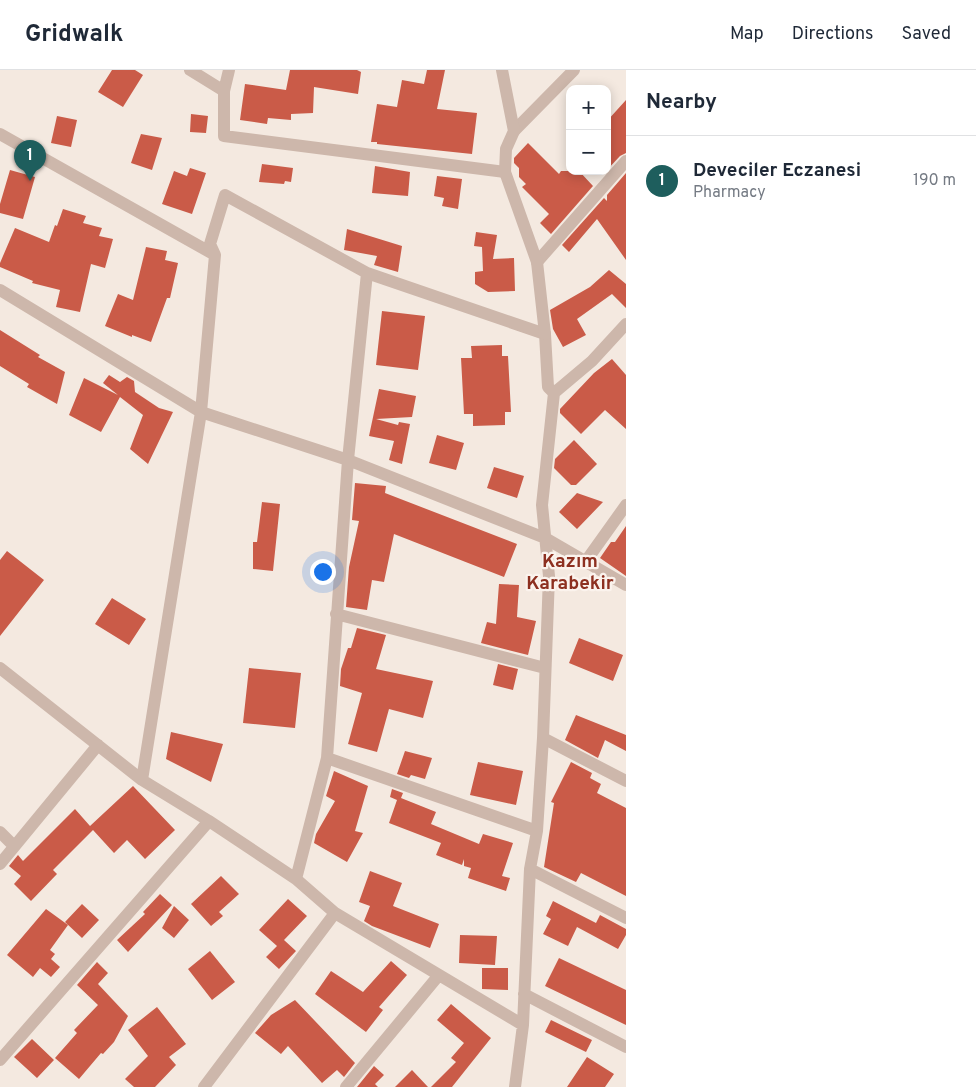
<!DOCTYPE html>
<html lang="en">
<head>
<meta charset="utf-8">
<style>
  :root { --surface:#fff; --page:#f2f2f3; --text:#1f2937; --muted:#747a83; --line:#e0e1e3; --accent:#1e5e5d }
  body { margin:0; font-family:Overpass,sans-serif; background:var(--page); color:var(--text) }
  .controls { position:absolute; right:15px; top:15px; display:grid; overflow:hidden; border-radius:10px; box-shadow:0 2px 12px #0003 }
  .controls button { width:45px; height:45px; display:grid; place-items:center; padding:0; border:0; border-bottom:1px solid var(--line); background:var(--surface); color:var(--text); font:25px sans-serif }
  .you { position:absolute; left:322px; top:501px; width:18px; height:18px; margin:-12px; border:4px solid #fff; border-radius:50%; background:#1a73e8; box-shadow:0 0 0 8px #1a73e833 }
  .badge { display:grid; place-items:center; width:32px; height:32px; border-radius:50%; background:var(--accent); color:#fff; font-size:16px; font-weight:700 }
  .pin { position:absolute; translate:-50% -41px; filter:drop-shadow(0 1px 2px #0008) }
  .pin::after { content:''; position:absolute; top:26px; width:18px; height:15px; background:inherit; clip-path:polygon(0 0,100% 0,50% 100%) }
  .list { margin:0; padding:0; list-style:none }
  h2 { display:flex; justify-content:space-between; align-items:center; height:65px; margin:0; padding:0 20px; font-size:21px }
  h2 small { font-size:16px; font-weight:400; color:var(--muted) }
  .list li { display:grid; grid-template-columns:32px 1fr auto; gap:15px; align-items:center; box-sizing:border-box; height:90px; padding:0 20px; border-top:1px solid var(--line) }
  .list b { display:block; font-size:19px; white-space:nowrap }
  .list p { margin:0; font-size:16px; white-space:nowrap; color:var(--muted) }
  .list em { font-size:16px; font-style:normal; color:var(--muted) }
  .map { position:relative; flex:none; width:626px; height:1017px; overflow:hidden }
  header { display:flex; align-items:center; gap:30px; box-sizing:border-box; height:70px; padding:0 25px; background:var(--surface); border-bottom:1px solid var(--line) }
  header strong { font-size:24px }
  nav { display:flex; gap:28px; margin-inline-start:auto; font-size:18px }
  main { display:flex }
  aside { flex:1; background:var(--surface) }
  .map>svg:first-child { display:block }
  .building { fill:#ca5b48 }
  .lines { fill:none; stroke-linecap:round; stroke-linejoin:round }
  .minor { stroke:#cdb7ab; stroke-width:12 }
  .tertiary { stroke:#cdb7ab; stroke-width:12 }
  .labels { text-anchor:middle; stroke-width:4.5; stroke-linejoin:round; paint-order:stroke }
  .district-label { font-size:19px; font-weight:bold; fill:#8d3020; stroke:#fbf3ed }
</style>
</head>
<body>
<header>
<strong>Gridwalk</strong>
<nav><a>Map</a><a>Directions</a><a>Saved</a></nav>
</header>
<main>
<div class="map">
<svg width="626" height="1017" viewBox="0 0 626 1017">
  <rect width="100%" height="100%" fill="#f4e9e0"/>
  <path class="building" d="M 112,0 L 135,0 L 143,5 L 123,37 L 98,22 Z
    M 290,0 L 357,0 L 361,2 L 358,24 L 314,17 L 313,43 L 291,44 L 291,50 L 268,48 L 267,54 L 240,50 L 245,14 L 286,20 Z
    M 427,0 L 445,0 L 437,39 L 477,43 L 472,84 L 377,74 L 377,72 L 371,72 L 377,34 L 397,37 L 402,10 L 424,14 Z
    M 626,30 L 626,83 L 620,86 L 607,100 L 607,51 Z
    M 191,44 L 208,46 L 206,63 L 190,62 Z
    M 57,46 L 77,50 L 71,77 L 51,73 Z
    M 141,64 L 162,68 L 152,100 L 131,93 Z
    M 528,73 L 559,104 L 561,101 L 579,101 L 593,116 L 551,164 L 540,153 L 549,144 L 522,117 L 526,114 L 519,107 L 519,98 L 514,93 L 514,88 Z
    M 262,94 L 293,98 L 291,112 L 285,111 L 284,114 L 259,112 Z
    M 375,96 L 410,102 L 408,126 L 372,123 Z
    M 190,98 L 206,103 L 192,144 L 162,134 L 174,101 L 187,106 Z
    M 10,100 L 35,107 L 23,149 L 0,143 L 0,134 Z
    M 626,103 L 626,190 L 597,149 L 569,182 L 562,175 L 604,128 L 607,131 L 607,125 Z
    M 437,106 L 462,109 L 458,139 L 442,136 L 444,128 L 434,126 Z
    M 63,139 L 86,146 L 83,153 L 102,158 L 99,166 L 113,169 L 105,198 L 91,194 L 80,242 L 56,237 L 60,220 L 32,213 L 33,211 L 0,197 L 0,193 L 15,158 L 49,172 L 55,155 L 57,156 Z
    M 347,159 L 402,176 L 398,202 L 374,195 L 377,186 L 344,180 Z
    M 476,162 L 497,165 L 493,189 L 514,188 L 515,221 L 488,222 L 475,214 L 475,202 L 483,201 L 482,177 L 474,176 Z
    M 146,177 L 167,181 L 165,190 L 178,193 L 170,228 L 167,228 L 151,272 L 132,265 L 132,267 L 105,256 L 118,224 L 133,230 Z
    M 609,200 L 626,214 L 626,238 L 612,224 L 577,249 L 586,265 L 563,277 L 553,259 L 550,240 L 590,217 Z
    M 382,241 L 425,246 L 418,300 L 376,295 Z
    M 0,260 L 40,285 L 38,287 L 65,302 L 57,334 L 27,317 L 29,314 L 0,296 Z
    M 502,275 L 502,286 L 508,286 L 511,342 L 505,342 L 505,355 L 473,356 L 473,344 L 464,344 L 461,288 L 472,288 L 471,276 Z
    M 612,289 L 626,305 L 626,359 L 605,340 L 581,364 L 560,343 L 560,339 L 594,303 Z
    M 109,305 L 120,312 L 127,307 L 134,311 L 135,322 L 159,338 L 173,342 L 148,394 L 130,379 L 143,345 L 120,327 L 101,362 L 69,345 L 84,308 L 118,325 L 103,313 Z
    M 379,319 L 416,326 L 412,347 L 376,349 L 398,355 L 399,352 L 410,354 L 402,394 L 389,390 L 394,371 L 369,366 Z
    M 437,365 L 464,373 L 456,400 L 429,393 Z
    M 574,370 L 597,394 L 576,415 L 571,415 L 554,398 L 555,389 Z
    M 494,397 L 524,406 L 517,428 L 487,418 Z
    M 355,413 L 386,416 L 385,423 L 517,474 L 504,507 L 394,464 L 384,512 L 372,510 L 367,540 L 346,537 L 349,497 L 359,451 L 352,450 Z
    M 577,423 L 603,432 L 577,459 L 559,442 Z
    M 262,432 L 280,434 L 273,501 L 253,499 L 253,472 L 257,472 Z
    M 626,456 L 626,506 L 600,488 L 611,472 L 615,472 Z
    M 7,481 L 44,510 L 0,566 L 0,490 Z
    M 499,514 L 519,515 L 517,547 L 536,551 L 528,585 L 481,573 L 487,552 L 496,554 Z
    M 112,528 L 146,549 L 129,575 L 95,554 Z
    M 357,558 L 386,565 L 376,599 L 433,611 L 423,648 L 389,639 L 377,682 L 348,674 L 362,623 L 340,616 L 341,599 L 348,578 L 351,578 Z
    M 579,568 L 623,585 L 613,611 L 569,593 Z
    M 498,594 L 518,599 L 513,620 L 493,615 Z
    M 249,598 L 301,603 L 295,658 L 243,653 Z
    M 576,645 L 626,665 L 626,681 L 605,670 L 598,688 L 565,670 Z
    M 171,662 L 223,674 L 211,712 L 166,689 Z
    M 405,681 L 432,688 L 425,709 L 411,705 L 409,708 L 397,704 Z
    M 478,692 L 523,701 L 516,735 L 470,725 Z
    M 571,692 L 592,703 L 590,708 L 601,714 L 597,723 L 626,738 L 626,826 L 581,803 L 576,812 L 544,797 L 554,733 L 551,732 Z
    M 334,701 L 368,716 L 355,761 L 363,763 L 347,792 L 314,773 L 316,764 L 335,731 L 326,726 Z
    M 133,716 L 175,760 L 145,789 L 127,770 L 114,783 L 93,760 L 53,800 L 57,804 L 31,831 L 14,814 L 21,806 L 9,796 L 18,785 L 23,791 L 75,739 L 90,756 Z
    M 392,719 L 403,723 L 401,728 L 436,742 L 431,754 L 479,774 L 483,764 L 513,773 L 502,806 L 510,808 L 506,821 L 468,808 L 471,798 L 464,796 L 464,789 L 462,795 L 436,785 L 441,773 L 389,753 L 397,730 L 390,727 Z
    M 370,801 L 402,813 L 393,836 L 439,854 L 430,878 L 372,856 L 364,851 L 370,836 L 359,832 Z
    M 221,806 L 239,824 L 219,842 L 223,846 L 211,856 L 191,834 Z
    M 160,824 L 172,835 L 128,882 L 117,870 L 145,844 L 143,842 Z
    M 288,829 L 307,846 L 284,870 L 296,881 L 279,899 L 266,887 L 277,876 L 259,860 Z
    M 553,831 L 596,853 L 600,845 L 626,859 L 626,865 L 618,879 L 577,857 L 568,876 L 543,864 L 551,849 L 546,846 Z
    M 82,834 L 99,850 L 82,868 L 65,852 Z
    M 174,836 L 189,850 L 174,868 L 162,858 Z
    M 46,839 L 68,855 L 50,880 L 55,884 L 51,889 L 60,897 L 51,907 L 40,898 L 33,907 L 7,885 Z
    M 460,865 L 497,866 L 495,895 L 459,893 Z
    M 210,881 L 235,912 L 212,930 L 188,899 Z
    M 559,888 L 626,920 L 626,955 L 545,916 Z
    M 391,891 L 407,905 L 379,937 L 383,940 L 366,962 L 315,924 L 331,901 L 363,922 Z
    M 97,892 L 108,903 L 98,914 L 128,946 L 114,972 L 103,984 L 101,983 L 79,1009 L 55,988 L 77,963 L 74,960 L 98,935 L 77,915 Z
    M 482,898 L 508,898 L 508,920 L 482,919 Z
    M 295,930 L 355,993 L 344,1007 L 337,1000 L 322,1013 L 288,976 L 281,984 L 255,963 L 271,945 Z
    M 451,934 L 491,968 L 452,1017 L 431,1017 L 456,992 L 451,988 L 464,973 L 437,950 Z
    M 157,937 L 186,974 L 169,987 L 176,995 L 155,1017 L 134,1017 L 125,1009 L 148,986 L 128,960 Z
    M 551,950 L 592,970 L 586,982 L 545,962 Z
    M 32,969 L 54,990 L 37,1008 L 14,987 Z
    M 587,987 L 614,1004 L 605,1017 L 567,1017 Z
    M 374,996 L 384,1005 L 375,1014 L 378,1017 L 357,1017 Z
    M 412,1000 L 428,1017 L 395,1017 Z"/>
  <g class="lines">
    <path class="minor" d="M 190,0 L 224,21
      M 229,0 L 224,21 L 224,66 L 505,102
      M 514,61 L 574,0
      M 0,64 L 215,185
      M 537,192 L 626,91
      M 0,220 L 201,342 L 348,390 L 545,468 L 626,515
      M 554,323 L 592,291 L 626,254
      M 586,491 L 626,435
      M 336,544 L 545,598
      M 0,598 L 142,710 L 209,751 L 296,809 L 335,843 L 523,955
      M 543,668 L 626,711
      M 327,688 L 537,761
      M 142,710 L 201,342 L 215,185 L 210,174 L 225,125 L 367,203 L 545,264 L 548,317 L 554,323 L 542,435 L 549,506 L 543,668 L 537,761 L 530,799 L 523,955 L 515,1017
      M 0,762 L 14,776
      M 0,794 L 98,675
      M 530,799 L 626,848
      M 296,809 L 327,688 L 348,390 L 367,203
      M 524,924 L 626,977
      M 0,990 L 209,751
      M 204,1017 L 335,843
      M 346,1017 L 439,905"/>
    <path class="tertiary" d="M 502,0 L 514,61 L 506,79 L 505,102 L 537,192 L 545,264"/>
  </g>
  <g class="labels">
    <g class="district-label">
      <text x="570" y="497">Kazım<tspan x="570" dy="22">Karabekir</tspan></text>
    </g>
  </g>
</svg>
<div class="controls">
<button>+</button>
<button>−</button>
</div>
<div class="you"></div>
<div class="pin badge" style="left:30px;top:111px">1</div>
</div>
<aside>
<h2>Nearby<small></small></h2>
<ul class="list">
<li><span class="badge">1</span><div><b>Deveciler Eczanesi</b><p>Pharmacy</p></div><em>190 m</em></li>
</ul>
</aside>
</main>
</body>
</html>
